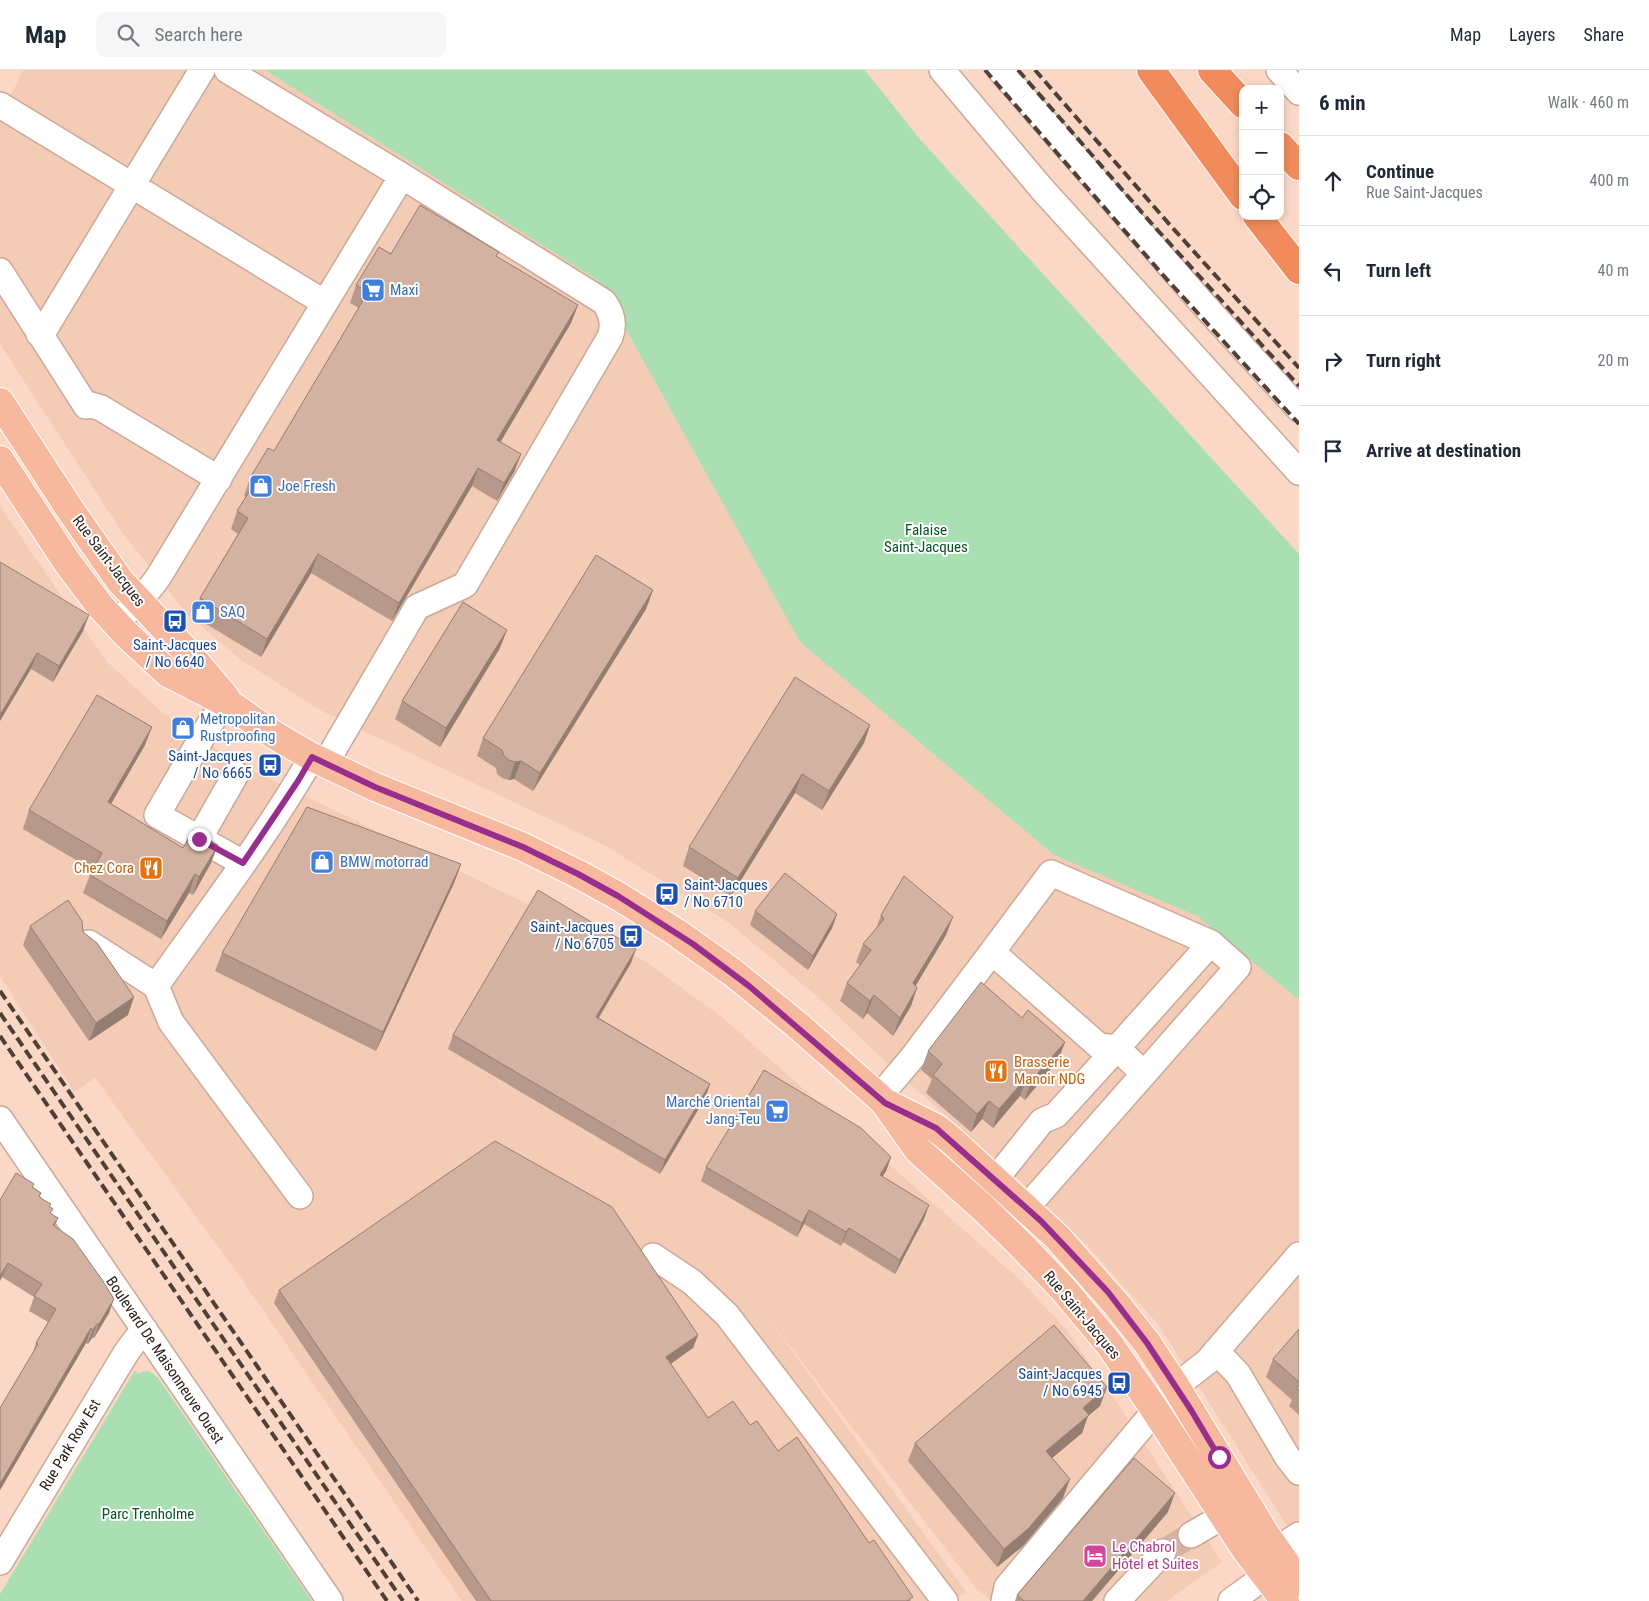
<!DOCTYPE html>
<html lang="en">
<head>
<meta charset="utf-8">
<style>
  :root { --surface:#fff; --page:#f6f6f7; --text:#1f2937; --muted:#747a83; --line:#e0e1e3 }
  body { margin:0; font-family:"Roboto Condensed",sans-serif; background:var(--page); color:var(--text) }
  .controls { position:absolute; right:15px; top:15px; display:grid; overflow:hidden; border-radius:10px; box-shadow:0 2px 8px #0003 }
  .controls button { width:45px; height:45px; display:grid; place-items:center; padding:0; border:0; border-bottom:1px solid var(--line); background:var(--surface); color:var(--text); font:25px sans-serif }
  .stop { position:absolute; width:15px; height:15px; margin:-11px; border:4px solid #992d8e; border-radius:50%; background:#fff }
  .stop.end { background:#992d8e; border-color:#fff; box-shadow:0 1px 5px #0008 }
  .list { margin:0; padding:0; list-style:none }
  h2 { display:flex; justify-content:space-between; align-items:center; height:65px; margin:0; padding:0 20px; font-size:21px }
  h2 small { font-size:16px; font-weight:400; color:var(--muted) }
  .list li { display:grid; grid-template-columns:32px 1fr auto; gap:15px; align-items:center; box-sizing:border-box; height:90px; padding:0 20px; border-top:1px solid var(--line) }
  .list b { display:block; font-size:19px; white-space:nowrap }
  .list p { margin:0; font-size:16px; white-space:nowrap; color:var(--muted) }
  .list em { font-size:16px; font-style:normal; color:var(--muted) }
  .icon { flex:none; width:28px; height:28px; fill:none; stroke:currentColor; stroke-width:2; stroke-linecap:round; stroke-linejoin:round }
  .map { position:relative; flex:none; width:1299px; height:1531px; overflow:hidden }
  header { display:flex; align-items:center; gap:30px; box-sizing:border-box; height:70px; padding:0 25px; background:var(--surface); border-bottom:1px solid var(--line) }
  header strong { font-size:24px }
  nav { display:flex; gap:28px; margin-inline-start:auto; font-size:18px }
  .search { width:350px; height:45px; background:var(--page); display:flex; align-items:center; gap:12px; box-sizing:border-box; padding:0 18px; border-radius:10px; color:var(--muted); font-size:19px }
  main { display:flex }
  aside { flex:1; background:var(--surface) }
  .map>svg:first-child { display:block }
  .built { fill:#f4cbb5 }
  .green { fill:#aadfb3 }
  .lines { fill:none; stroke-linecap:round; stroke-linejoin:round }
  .minor-tunnel { stroke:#d2b3a4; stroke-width:25; stroke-dasharray:25 12; stroke-linecap:butt }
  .minor-casing { stroke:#caa998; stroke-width:28 }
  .major-casing { stroke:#fff; stroke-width:30 }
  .highway-casing { stroke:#fff; stroke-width:30 }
  .minor { stroke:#fff; stroke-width:25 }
  .major { stroke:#f7b99d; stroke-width:28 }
  .highway { stroke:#f18b5c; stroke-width:28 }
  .rail { stroke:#503f37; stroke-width:4; stroke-dasharray:10 5; stroke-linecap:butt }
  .wall { fill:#b6998a }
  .shaded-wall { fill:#947d71 }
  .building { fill:#d4b2a1; stroke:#947d71 }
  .route { stroke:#992d8e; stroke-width:6 }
  .labels { text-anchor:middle; stroke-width:4; stroke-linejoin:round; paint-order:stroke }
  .shop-label { font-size:15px; fill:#366cbe; stroke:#fff; text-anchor:start }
  .park-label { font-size:15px; fill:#025422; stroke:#fff }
  .street-label { font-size:15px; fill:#2d201a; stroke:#fff }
  .transit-label { font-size:15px; fill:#164399; stroke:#fff; text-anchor:end }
  .food-label { font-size:15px; fill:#c56008; stroke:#fff; text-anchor:end }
  .hotel-label { font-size:15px; fill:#b23c85; stroke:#fff; text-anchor:start }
</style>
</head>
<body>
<header>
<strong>Map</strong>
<div class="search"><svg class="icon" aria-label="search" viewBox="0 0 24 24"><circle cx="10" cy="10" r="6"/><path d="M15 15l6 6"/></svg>Search here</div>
<nav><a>Map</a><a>Layers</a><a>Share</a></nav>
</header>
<main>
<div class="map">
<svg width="1299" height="1531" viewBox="0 0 1299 1531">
  <rect width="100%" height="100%" fill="#fbd8c6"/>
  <path class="built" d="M 23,0 L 265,0 L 599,211 L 800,572 L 1054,785 L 1197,846 L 1299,930 L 1299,1475 L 1207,1329 L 1156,1252 L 1084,1172 L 1029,1119 L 893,999 L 818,927 L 728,852 L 606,776 L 320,640 L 240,589 L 187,544 L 122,462 L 0,274 L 0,48 Z
    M 0,436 L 106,591 L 163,643 L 239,694 L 645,891 L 723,948 L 1017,1207 L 1066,1259 L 1118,1334 L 1222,1492 L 1167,1531 L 992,1531 L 975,1517 L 766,1245 L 966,1522 L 952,1531 L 462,1531 L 243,1211 L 95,1008 L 74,1022 L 0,906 Z"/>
  <path class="green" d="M 265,0 L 865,0 L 918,67 L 1299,484 L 1299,930 L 1197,846 L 1054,785 L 800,572 L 599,211 Z
    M 135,1300 L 138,1304 C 147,1299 151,1301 158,1308 L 312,1531 L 0,1531 L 0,1524 Z"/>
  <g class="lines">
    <path class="minor-tunnel" d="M 1163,1482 L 1191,1465"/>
    <g class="minor-casing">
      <path id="minor" d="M 227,0 L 402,106 L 604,232 C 612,243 615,254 610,267 L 465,515 L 417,537 L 335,677 L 326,694
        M 942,0 L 1042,119 L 1299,402
        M 1000,0 L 1203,234 L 1299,339
        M 1279,0 L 1299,22
        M 0,35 L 325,233
        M 0,201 L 86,336 L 91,335 L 101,338 L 219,409
        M 39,264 L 46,257 L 52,247 L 202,0
        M 116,552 C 132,538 147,524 159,506 L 402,106
        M 225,633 L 209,655 L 157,745 L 243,793
        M 199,769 L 236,704
        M 89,873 L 156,916 C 209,841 266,767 312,687
        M 992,882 L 1051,803 L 1211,873
        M 156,916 L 171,952 L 300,1126
        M 879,1027 L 912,988 L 992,882 L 1099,976 L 1117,978 L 1211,873 L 1238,897 L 1026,1138
        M 0,1049 L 330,1531
        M 982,1126 L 1042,1051 L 1056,1045 L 1117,978 L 1144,1004
        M 653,1186 L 692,1212 L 727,1245 L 945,1531
        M 1216,1281 L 1238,1304 L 1288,1388 L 1299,1402
        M 1159,1329 L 1207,1292 L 1299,1185
        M 1191,1465 L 1224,1446
        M 0,1492 L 126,1283 L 137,1268 L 145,1260
        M 1004,1531 L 1007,1517 L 1155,1341
        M 1117,1531 L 1163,1482
        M 1231,1531 L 1285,1492 L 1290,1471 L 1299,1465"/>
    </g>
    <g class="major-casing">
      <path id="major" d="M 0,332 L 71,441 L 120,511 L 187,582 L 226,628
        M 0,390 L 67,492 L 100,536 L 127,565 L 168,603 L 234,637 L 274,665 L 312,687 L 375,717 L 523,777 L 578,804 L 618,826 L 677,863 L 732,902 L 796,954 L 879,1027 L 885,1033 L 918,1080 L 982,1137 L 1020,1174 L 1063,1219 L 1109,1274 L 1151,1334 L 1246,1480 L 1285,1531
        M 888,1034 L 936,1058 L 950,1069 L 1057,1167 L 1117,1235 L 1147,1273 L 1176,1317 L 1266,1465 L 1299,1512"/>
    </g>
    <g class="highway-casing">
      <path id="highway" d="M 1151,0 L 1243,126
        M 1212,0 L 1243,34
        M 1280,76 L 1299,96
        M 1257,146 L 1299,200"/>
    </g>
    <use href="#minor" class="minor"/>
    <use href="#major" class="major"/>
    <use href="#highway" class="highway"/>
    <path class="rail" d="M 985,0 L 1163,205 L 1299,354
      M 1018,0 L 1152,154 L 1299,316
      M 1035,0 L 1170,155 L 1299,298
      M 0,921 L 418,1531
      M 0,943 L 403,1531
      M 0,966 L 387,1531"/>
  </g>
  <path class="wall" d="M 391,184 L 497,187 L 578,235 L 571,253 L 500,372 L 521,384 L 514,402 L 497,431 L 472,416 L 392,551 L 311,503 L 261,587 L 193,546 L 200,528 L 238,464 L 231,459 L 237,441 L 246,427 L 244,426 L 250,408 L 274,381 L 359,238 L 350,233 L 356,215 Z
    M 0,492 L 83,561 L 53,612 L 31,599 Z
    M 653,520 L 646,539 L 533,721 L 514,709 L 509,710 L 502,708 L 497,704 L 496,698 L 477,686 L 483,668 Z
    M 500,578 L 440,677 L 395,649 L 402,631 Z
    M 870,655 L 864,673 L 822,740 L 795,723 L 731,826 L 683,796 L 689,777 Z
    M 145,675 L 111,734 L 183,778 L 211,793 L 193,825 L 189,823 L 161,869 L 83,823 L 90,805 L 93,800 L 23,759 L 29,740 Z
    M 461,794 L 454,813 L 376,981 L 215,901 L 222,883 Z
    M 755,841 L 837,844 L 832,858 L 808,900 L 750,855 Z
    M 881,845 L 946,865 L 915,916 L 911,936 L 893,966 L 867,943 L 863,949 L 840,931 L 847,913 L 860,895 L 856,892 L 863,874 L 876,859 Z
    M 30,856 L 83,862 L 128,945 L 89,971 L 23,875 Z
    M 631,893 L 599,948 L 710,1014 L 705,1028 L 660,1104 L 448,979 L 453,965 Z
    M 1022,948 L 1065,972 L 1058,990 L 1025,1030 L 1020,1026 L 993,1058 L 982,1049 L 971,1062 L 926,1023 L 932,1009 L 921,1000 L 928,981 Z
    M 891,1087 L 886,1101 L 882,1106 L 924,1149 L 895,1204 L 843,1172 L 841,1176 L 804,1154 L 797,1167 L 701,1111 L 706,1097 Z
    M 33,1117 L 41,1123 L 40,1126 L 50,1137 L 51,1144 L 58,1148 L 55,1156 L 109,1243 L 94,1268 L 92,1268 L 88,1274 L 86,1273 L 0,1420 L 0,1338 L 32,1285 L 36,1273 L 48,1252 L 29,1241 L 34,1227 L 2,1207 Z
    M 279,1220 L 698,1265 L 693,1278 L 671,1294 L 708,1348 L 750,1355 L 778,1381 L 869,1473 L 911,1531 L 476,1531 L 274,1233 Z
    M 1299,1259 L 1299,1345 L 1289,1336 L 1292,1330 L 1266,1307 L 1273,1289 Z
    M 1100,1336 L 1088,1346 L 1082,1363 L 1052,1388 L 1063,1428 L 1023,1476 L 997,1497 L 908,1391 L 915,1373 Z
    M 1168,1442 L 1092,1531 L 1015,1531 L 1017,1525 Z"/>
  <path class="shaded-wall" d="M 578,235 L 571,253 L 491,388 L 497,370 Z
    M 521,384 L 514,402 L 497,431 L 504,413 Z
    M 478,398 L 472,416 L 392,551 L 399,533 Z
    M 318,484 L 311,503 L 261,587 L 267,569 Z
    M 653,520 L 646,539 L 533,721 L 540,703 Z
    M 89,545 L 83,561 L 53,612 L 59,596 Z
    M 507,560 L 500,578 L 440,677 L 446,658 Z
    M 37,583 L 31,599 L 0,651 L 0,645 Z
    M 870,655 L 864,673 L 822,740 L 829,721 Z
    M 152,657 L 145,675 L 101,751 L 108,732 Z
    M 521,691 L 514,709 L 509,710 L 515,692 Z
    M 802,704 L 795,723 L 731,826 L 738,808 Z
    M 218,775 L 211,793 L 193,825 L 199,807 Z
    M 461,794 L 454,813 L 376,981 L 383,962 Z
    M 195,804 L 189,823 L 161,869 L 167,851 Z
    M 837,844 L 832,858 L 808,900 L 813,886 Z
    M 953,847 L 946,865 L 906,932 L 913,913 Z
    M 636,879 L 631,893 L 591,960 L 596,947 Z
    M 917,918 L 911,936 L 893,966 L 900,948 Z
    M 874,925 L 867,943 L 863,949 L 870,931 Z
    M 134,927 L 128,945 L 89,971 L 96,953 Z
    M 1065,972 L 1058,990 L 1025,1030 L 1031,1011 Z
    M 1027,1007 L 1020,1026 L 993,1058 L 999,1039 Z
    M 710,1014 L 705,1028 L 660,1104 L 665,1090 Z
    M 989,1031 L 982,1049 L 971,1062 L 977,1044 Z
    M 891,1087 L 886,1101 L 875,1119 L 880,1105 Z
    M 929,1135 L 924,1149 L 895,1204 L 900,1190 Z
    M 809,1140 L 804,1154 L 797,1167 L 802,1153 Z
    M 849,1158 L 843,1172 L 841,1176 L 846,1162 Z
    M 8,1193 L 2,1207 L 0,1211 L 0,1206 Z
    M 114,1229 L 109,1243 L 94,1268 L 99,1254 Z
    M 97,1254 L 92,1268 L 88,1274 L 93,1260 Z
    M 91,1258 L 86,1273 L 0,1420 L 0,1414 Z
    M 698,1265 L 693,1278 L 661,1300 L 666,1287 Z
    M 1107,1317 L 1100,1336 L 1088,1346 L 1082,1363 L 1039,1399 L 1046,1381 L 1083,1338 Z
    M 1070,1409 L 1063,1428 L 1023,1476 L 997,1497 L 1004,1479 Z
    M 1175,1423 L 1168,1442 L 1092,1531 L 1083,1531 Z"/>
  <path class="building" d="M 420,135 L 499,182 L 496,186 L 578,235 L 497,370 L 521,384 L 519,388 L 504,413 L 478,398 L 399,533 L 318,484 L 267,569 L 200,528 L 248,448 L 237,441 L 256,411 L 250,408 L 268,378 L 274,381 L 368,222 L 356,215 L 379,177 L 391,184 Z
    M 596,485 L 653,520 L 540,703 L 521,691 L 515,692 L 509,690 L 504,686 L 502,680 L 483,668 Z
    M 0,492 L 89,545 L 59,596 L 37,583 L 0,645 Z
    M 463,532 L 507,560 L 446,658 L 402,631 Z
    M 795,607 L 870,655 L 829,721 L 802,704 L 738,808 L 689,777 Z
    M 97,625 L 152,657 L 108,732 L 183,778 L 193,760 L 218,775 L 199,807 L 195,804 L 167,851 L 90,805 L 102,783 L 29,740 Z
    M 307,737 L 461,794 L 383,962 L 222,883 Z
    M 785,803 L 837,844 L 813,886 L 755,841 Z
    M 904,806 L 953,847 L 913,913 L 917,918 L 900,948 L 874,925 L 870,931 L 847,913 L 871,880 L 863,874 L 884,849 L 881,845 Z
    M 538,820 L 636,879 L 596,947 L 710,1014 L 665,1090 L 453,965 Z
    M 68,830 L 82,851 L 83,862 L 97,873 L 134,927 L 96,953 L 30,856 Z
    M 981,912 L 1022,948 L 1028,940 L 1065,972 L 1031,1011 L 1027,1007 L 999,1039 L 989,1031 L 977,1044 L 933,1005 L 942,994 L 928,981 Z
    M 764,1000 L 861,1058 L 891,1087 L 880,1105 L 929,1135 L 900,1190 L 849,1158 L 846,1162 L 809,1140 L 802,1153 L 706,1097 Z
    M 495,1071 L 612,1137 L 698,1265 L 666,1287 L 708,1348 L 733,1331 L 750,1355 L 757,1351 L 778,1381 L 797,1367 L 869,1473 L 874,1470 L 913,1527 L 907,1531 L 491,1531 L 279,1220 Z
    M 16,1103 L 34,1114 L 32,1117 L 41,1123 L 39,1126 L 42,1129 L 51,1134 L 49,1136 L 53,1139 L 50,1143 L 58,1148 L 53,1155 L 73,1169 L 103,1211 L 114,1229 L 99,1254 L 97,1254 L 93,1260 L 91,1258 L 0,1414 L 0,1338 L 38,1274 L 36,1273 L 56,1239 L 34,1226 L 42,1214 L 8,1193 L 0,1206 L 0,1130 Z
    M 1054,1255 L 1107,1317 L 1083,1338 L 1089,1345 L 1046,1381 L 1070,1409 L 1029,1458 L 1004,1479 L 915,1373 Z
    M 1299,1259 L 1299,1312 L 1273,1289 Z
    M 1299,1315 L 1299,1321 L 1296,1318 Z
    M 1134,1388 L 1175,1423 L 1083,1531 L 1024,1531 L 1017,1525 Z"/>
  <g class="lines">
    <path class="route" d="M 199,769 L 243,793 L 298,711 L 312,687 L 375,717 L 523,777 L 578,804 L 618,826 L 693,874 L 749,916 L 885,1033 L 936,1058 L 1041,1151 L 1108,1222 L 1147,1273 L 1191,1340 L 1219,1387"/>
  </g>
  <defs>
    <g id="supermarket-square" transform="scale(1.25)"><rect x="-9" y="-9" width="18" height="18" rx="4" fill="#3f7fe0" stroke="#fff"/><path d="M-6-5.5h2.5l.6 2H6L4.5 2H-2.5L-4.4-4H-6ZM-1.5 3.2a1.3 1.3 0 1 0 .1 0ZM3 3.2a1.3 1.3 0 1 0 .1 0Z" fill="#fff"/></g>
    <g id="shop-square" transform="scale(1.25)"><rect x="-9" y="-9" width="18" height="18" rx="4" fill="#3f7fe0" stroke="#fff"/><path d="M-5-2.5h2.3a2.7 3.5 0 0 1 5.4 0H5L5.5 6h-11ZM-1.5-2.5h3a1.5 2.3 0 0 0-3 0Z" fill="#fff"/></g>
    <g id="bus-square" transform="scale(1.25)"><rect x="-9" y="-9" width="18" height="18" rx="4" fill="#1a4fb4" stroke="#fff"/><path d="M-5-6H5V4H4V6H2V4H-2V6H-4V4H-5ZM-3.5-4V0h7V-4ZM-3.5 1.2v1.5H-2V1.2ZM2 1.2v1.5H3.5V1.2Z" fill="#fff"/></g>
    <g id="restaurant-square" transform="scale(1.25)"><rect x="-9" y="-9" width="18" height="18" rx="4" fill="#e8710a" stroke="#fff"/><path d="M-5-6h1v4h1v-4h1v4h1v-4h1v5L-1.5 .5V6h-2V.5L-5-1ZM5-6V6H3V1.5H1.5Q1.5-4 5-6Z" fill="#fff"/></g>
    <g id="hotel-square" transform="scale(1.25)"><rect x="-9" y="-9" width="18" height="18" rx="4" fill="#d1479c" stroke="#fff"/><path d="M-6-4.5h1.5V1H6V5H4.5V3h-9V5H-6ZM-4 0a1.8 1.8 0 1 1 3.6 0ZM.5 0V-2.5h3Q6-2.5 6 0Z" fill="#fff"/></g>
  </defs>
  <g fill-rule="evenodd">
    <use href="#supermarket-square" x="373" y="220"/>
    <use href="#shop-square" x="261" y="416"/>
    <use href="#shop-square" x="203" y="542"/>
    <use href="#bus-square" x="175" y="551"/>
    <use href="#shop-square" x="183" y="658"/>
    <use href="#bus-square" x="270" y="695"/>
    <use href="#shop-square" x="322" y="792"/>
    <use href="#restaurant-square" x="151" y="798"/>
    <use href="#bus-square" x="667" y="824"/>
    <use href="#bus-square" x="631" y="866"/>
    <use href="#restaurant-square" x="996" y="1001"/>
    <use href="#supermarket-square" x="777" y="1041"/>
    <use href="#bus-square" x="1119" y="1313"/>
    <use href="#hotel-square" x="1095" y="1486"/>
  </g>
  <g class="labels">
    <g class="shop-label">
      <text x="390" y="225">Maxi</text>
      <text x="278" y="421">Joe Fresh</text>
      <text x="220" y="547">SAQ</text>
      <text x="200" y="654">Metropolitan<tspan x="200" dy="17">Rustproofing</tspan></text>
      <text x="340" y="797">BMW motorrad</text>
      <text x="760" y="1037" text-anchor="end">Marché Oriental<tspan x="760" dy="17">Jang-Teu</tspan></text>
    </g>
    <g class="park-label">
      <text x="926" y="465">Falaise<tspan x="926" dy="17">Saint-Jacques</tspan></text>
      <text x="148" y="1449">Parc Trenholme</text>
    </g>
    <g class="street-label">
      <text transform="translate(109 491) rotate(53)" y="5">Rue Saint-Jacques</text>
      <text transform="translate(1082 1245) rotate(50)" y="5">Rue Saint-Jacques</text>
      <text transform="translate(165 1290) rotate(56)" y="5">Boulevard De Maisonneuve Ouest</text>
      <text transform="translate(70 1375) rotate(-59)" y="5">Rue Park Row Est</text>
    </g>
    <g class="transit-label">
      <text x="175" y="580" text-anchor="middle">Saint-Jacques<tspan x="175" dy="17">/ No 6640</tspan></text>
      <text x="252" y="691">Saint-Jacques<tspan x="252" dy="17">/ No 6665</tspan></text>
      <text x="684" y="820" text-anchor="start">Saint-Jacques<tspan x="684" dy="17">/ No 6710</tspan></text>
      <text x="614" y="862">Saint-Jacques<tspan x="614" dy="17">/ No 6705</tspan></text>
      <text x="1102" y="1309">Saint-Jacques<tspan x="1102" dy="17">/ No 6945</tspan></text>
    </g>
    <g class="food-label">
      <text x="134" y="803">Chez Cora</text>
      <text x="1014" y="997" text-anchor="start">Brasserie<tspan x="1014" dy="17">Manoir NDG</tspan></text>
    </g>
    <g class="hotel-label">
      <text x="1112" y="1482">Le Chabrol<tspan x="1112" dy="17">Hôtel et Suites</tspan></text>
    </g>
  </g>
</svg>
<div class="controls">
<button>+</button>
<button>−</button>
<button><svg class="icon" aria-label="locate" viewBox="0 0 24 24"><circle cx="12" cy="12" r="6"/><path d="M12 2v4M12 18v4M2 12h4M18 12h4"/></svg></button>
</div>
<div class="stop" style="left:1219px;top:1387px"></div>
<div class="stop end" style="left:199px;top:769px"></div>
</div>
<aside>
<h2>6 min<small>Walk · 460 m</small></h2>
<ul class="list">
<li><svg class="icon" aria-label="ahead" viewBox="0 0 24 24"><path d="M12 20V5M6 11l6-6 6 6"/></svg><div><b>Continue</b><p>Rue Saint-Jacques</p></div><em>400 m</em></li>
<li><svg class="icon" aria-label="left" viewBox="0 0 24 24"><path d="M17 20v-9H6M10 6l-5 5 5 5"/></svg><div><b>Turn left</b></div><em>40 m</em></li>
<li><svg class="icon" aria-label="right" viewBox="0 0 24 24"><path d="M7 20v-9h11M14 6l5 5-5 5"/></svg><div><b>Turn right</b></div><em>20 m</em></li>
<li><svg class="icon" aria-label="arrive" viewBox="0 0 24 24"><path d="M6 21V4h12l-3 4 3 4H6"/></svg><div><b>Arrive at destination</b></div></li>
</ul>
</aside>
</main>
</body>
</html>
